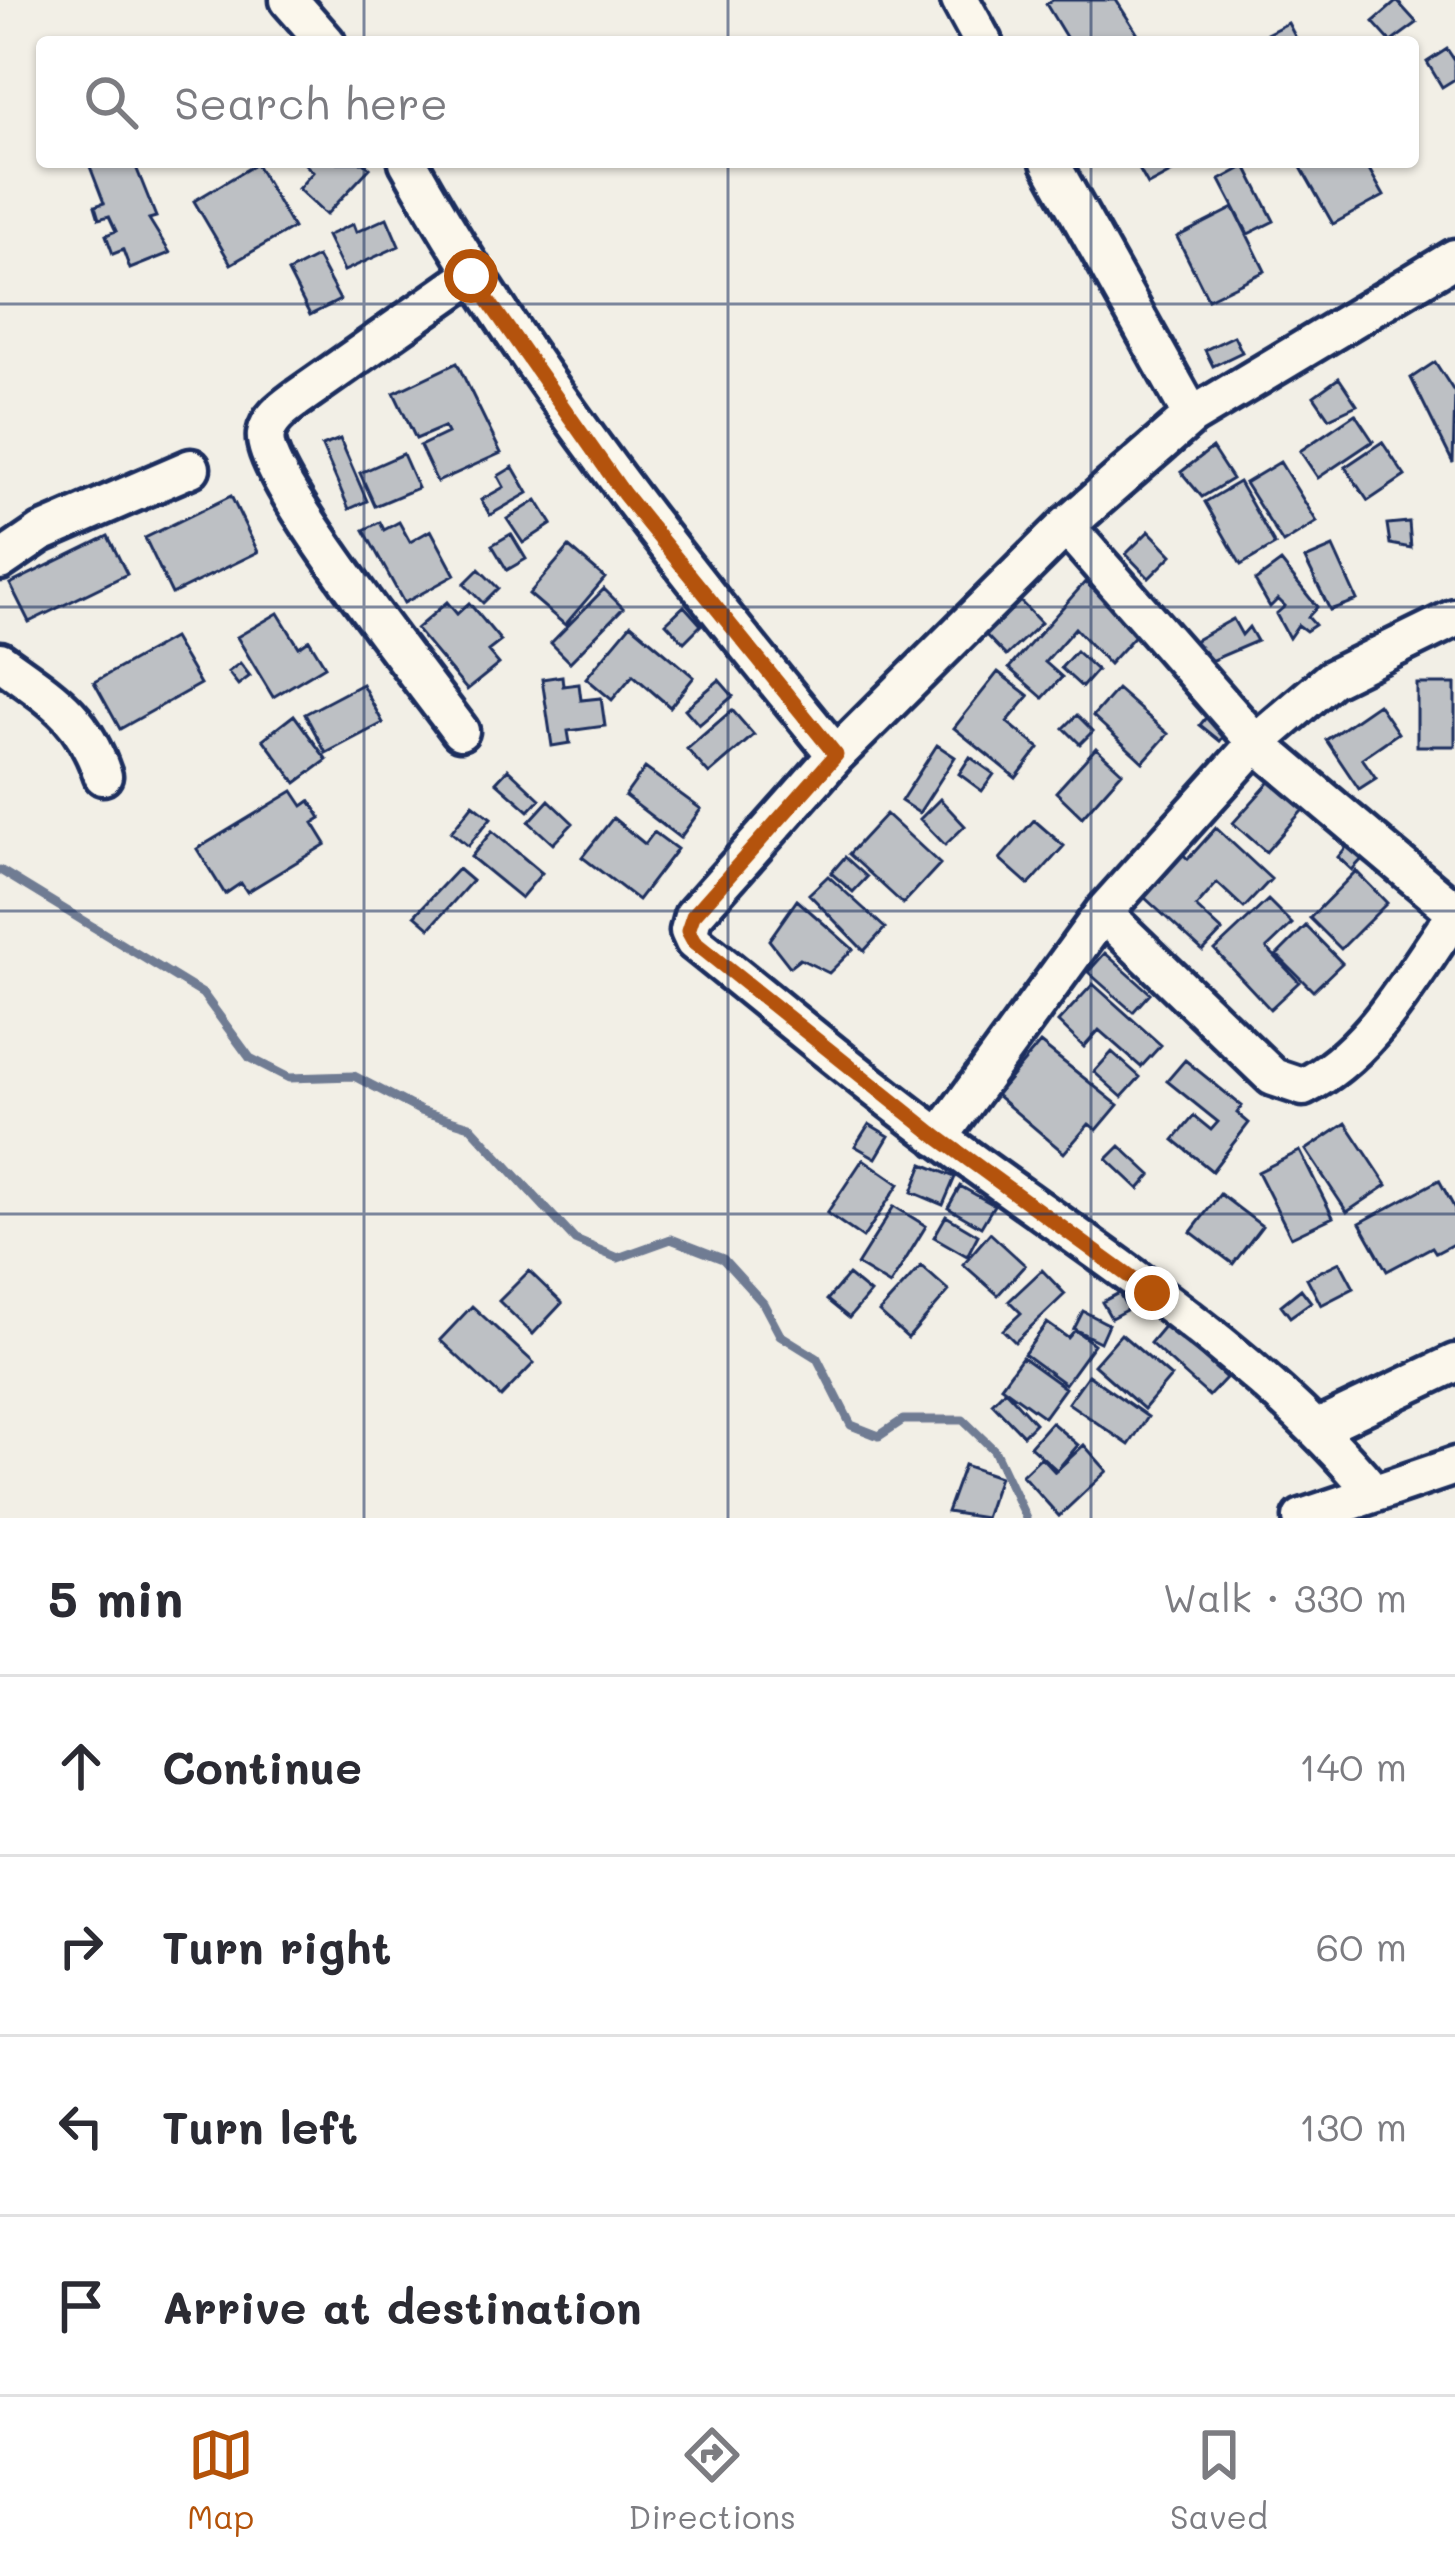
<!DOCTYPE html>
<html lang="en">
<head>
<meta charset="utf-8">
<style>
  :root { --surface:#fff; --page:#f2f2f3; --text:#2b2b33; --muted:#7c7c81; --line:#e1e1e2; --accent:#b45309 }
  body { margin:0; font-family:Mali,sans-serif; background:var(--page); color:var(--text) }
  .stop { position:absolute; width:36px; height:36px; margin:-27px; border:9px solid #b45309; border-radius:50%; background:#fff }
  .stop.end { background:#b45309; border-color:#fff; box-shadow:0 3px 12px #0008 }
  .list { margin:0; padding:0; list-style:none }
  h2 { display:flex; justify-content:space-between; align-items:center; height:156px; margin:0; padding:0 48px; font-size:51px }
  h2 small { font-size:39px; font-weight:400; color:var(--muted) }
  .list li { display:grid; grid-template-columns:78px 1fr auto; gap:36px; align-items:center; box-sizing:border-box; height:180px; padding:0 48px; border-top:3px solid var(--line) }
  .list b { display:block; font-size:45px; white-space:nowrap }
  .list em { font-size:39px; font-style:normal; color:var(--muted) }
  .icon { flex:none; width:66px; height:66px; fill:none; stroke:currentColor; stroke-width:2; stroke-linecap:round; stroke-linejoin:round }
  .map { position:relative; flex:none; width:1455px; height:1518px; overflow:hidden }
  .search { position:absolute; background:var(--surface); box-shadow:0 3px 9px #0004; left:36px; right:36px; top:36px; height:132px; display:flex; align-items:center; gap:30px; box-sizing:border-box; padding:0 42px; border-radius:12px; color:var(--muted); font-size:45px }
  .sheet { height:876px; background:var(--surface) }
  nav { display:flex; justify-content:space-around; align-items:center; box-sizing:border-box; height:168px; border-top:3px solid var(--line); background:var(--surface); font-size:33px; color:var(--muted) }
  nav a { display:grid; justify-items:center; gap:6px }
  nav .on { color:var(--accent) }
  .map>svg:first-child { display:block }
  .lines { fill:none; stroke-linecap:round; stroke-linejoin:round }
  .stream { stroke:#707b93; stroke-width:9 }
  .building { fill:#bdc0c4; stroke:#1b2f5e; stroke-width:3 }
  .minor-casing { stroke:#1b2f5e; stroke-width:45 }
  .minor { stroke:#fbf7ec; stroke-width:36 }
  .route { stroke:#b45309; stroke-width:15 }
  .grid { fill:none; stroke:#1b2f5e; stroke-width:3; stroke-opacity:0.55 }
</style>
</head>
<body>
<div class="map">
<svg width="1455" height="1518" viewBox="0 0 1455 1518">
  <rect width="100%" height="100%" fill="#f2efe6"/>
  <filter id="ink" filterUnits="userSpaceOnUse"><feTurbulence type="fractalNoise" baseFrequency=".00833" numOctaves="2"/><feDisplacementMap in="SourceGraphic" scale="24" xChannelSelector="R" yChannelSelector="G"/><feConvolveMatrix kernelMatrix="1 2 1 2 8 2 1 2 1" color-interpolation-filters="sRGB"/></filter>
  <g filter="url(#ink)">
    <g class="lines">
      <path class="stream" d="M 0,870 L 203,994 L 250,1058 L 289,1078 L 354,1076 L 421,1111 L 470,1126 L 575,1240 L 618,1258 L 671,1239 L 723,1259 L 763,1303 L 780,1335 L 817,1358 L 851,1425 L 879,1436 L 903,1420 L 963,1420 L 994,1450 L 1026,1518"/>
    </g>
    <path class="building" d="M 1053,0 L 1116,0 L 1137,33 L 1122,42 L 1069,42 L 1046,4 Z
      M 1397,1 L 1417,23 L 1391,42 L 1373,22 Z
      M 1288,23 L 1298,42 L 1251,42 Z
      M 1447,49 L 1455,61 L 1455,79 L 1442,87 L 1427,62 Z
      M 134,162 L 156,217 L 149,219 L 170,253 L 130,269 L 123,250 L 113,254 L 106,235 L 116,231 L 109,216 L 99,219 L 95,206 L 104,203 L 89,164 Z
      M 303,162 L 363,162 L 370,168 L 326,215 L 298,189 L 313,172 Z
      M 1135,162 L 1191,162 L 1148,185 Z
      M 1365,162 L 1384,196 L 1333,224 L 1299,164 Z
      M 256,164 L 293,228 L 231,264 L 194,201 Z
      M 1246,166 L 1274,221 L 1248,234 L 1220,180 Z
      M 1234,208 L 1265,271 L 1208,299 L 1177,237 Z
      M 387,218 L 399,246 L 344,271 L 327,236 L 353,224 L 356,232 Z
      M 317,257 L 340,300 L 310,315 L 288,272 Z
      M 1234,336 L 1242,352 L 1213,366 L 1205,350 Z
      M 1435,362 L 1455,393 L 1453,463 L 1411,378 Z
      M 457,363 L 501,453 L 437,482 L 420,446 L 447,433 L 444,427 L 416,439 L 394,393 Z
      M 1339,378 L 1357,405 L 1329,418 L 1314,396 Z
      M 1355,414 L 1373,441 L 1318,478 L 1300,451 Z
      M 340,439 L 367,501 L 349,509 L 322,446 Z
      M 1382,442 L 1405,476 L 1368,501 L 1345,467 Z
      M 1212,448 L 1232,479 L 1202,497 L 1181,472 Z
      M 403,454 L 418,488 L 375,506 L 360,473 Z
      M 1280,462 L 1317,522 L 1283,543 L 1245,483 Z
      M 513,467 L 528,493 L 490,515 L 481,500 L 504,487 L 498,476 Z
      M 1239,482 L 1275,545 L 1241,565 L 1205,502 Z
      M 231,496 L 258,552 L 172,594 L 145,538 Z
      M 537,500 L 552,524 L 523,543 L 507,519 Z
      M 380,522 L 384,530 L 399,522 L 410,542 L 431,530 L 455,575 L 404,603 L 364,530 Z
      M 1409,522 L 1411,548 L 1390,544 L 1387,524 Z
      M 1149,531 L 1172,555 L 1149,578 L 1126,554 Z
      M 511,534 L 526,559 L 507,570 L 492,545 Z
      M 108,536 L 127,574 L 29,622 L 10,584 Z
      M 569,547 L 605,578 L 565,625 L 529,594 Z
      M 1333,547 L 1357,600 L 1330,610 L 1305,559 Z
      M 1281,562 L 1317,607 L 1308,617 L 1315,625 L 1306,631 L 1298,625 L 1289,638 L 1276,614 L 1285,606 L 1278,599 L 1270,607 L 1255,581 Z
      M 479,569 L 498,588 L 483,603 L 464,584 Z
      M 1085,582 L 1140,630 L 1109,664 L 1075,628 L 1045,662 L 1062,677 L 1043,698 L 1009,668 Z
      M 604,589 L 623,608 L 570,662 L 551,643 Z
      M 1018,599 L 1041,623 L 1006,656 L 983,632 Z
      M 447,602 L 457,614 L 469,603 L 501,641 L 488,651 L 499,664 L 467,690 L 416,629 Z
      M 684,606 L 701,625 L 684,642 L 666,623 Z
      M 278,613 L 299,647 L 309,640 L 325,666 L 273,697 L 237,637 Z
      M 1233,619 L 1242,635 L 1249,627 L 1257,641 L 1201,665 L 1192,642 Z
      M 631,624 L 694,677 L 670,707 L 633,675 L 612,700 L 586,678 Z
      M 173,638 L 200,684 L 120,729 L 94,682 Z
      M 1076,651 L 1097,670 L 1082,687 L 1061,668 Z
      M 240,663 L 250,676 L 238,685 L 228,672 Z
      M 998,672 L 1029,696 L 1007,722 L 1039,748 L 1016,778 L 954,728 Z
      M 562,676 L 563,686 L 579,684 L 581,700 L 601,698 L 605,726 L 568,731 L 570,743 L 552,746 L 542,679 Z
      M 719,680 L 733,696 L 699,725 L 685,709 Z
      M 362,684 L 383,723 L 326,753 L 305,714 Z
      M 1417,684 L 1455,684 L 1455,746 L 1417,746 Z
      M 1117,689 L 1168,734 L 1143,762 L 1093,716 Z
      M 1378,704 L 1398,733 L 1362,758 L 1376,778 L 1359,789 L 1326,740 Z
      M 732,710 L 754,735 L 709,774 L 687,749 Z
      M 1212,710 L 1232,725 L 1220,741 L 1200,725 Z
      M 294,715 L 327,760 L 296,783 L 263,739 Z
      M 1077,715 L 1093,731 L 1080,744 L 1064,728 Z
      M 937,745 L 955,757 L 919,813 L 901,801 Z
      M 1096,748 L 1122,772 L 1082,817 L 1056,792 Z
      M 970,757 L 994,774 L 982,791 L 959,774 Z
      M 645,768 L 701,809 L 680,838 L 625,796 Z
      M 508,769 L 540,799 L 529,811 L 496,782 Z
      M 1276,775 L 1309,803 L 1266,852 L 1233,823 Z
      M 293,791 L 303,806 L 310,801 L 321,818 L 313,823 L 326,844 L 247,892 L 241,883 L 225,894 L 197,849 Z
      M 940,799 L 965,826 L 945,845 L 920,819 Z
      M 549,800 L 573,823 L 553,844 L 529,822 Z
      M 473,804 L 491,818 L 468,846 L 451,832 Z
      M 886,814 L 940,864 L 903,904 L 849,854 Z
      M 613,818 L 645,844 L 654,832 L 677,849 L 638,900 L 582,857 Z
      M 1034,820 L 1064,846 L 1029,885 L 1000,859 Z
      M 1216,828 L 1271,879 L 1244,908 L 1217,883 L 1196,907 L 1222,931 L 1203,951 L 1133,887 L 1172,844 L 1188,859 Z
      M 492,831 L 542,873 L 521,898 L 471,857 Z
      M 1348,845 L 1363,858 L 1352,870 L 1338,857 Z
      M 845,857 L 867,877 L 853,892 L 831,873 Z
      M 458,869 L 472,881 L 430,928 L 415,915 Z
      M 1356,871 L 1387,903 L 1341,949 L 1310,918 Z
      M 828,876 L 885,928 L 864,951 L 809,894 Z
      M 797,900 L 853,949 L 829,973 L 800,959 L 790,967 L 769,940 Z
      M 1268,900 L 1292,924 L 1267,948 L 1299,982 L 1270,1009 L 1215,950 Z
      M 1306,926 L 1342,963 L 1313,991 L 1277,955 Z
      M 1105,953 L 1150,993 L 1133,1012 L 1088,972 Z
      M 1093,984 L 1161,1045 L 1141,1067 L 1099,1030 L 1084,1047 L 1058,1022 Z
      M 1040,1043 L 1118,1105 L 1097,1130 L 1089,1124 L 1064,1153 L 996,1095 Z
      M 1112,1052 L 1140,1077 L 1122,1097 L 1094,1072 Z
      M 1185,1060 L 1242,1106 L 1237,1113 L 1249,1123 L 1212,1171 L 1174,1140 L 1194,1116 L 1211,1130 L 1218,1122 L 1167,1081 Z
      M 1346,1123 L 1387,1185 L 1347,1212 L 1306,1150 Z
      M 869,1124 L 889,1136 L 876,1158 L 855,1146 Z
      M 1120,1146 L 1151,1175 L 1139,1189 L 1107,1159 Z
      M 1300,1151 L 1333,1217 L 1291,1237 L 1258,1172 Z
      M 863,1159 L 899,1184 L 863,1238 L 827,1213 Z
      M 923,1164 L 955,1177 L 943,1205 L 912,1192 Z
      M 1439,1180 L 1455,1209 L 1455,1243 L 1436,1253 L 1432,1247 L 1387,1271 L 1360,1223 Z
      M 960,1186 L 994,1205 L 981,1227 L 948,1208 Z
      M 1220,1194 L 1262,1226 L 1233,1264 L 1191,1232 Z
      M 894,1206 L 926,1226 L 890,1285 L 857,1265 Z
      M 946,1216 L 978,1235 L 967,1256 L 934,1237 Z
      M 990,1233 L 1025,1265 L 998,1295 L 963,1264 Z
      M 1340,1262 L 1354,1288 L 1321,1305 L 1307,1278 Z
      M 921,1266 L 949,1291 L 908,1338 L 879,1312 Z
      M 1042,1270 L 1065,1294 L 1015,1342 L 1003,1330 L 1021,1313 L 1009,1301 Z
      M 529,1271 L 562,1303 L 533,1334 L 499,1301 Z
      M 848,1275 L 870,1293 L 849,1318 L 827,1300 Z
      M 1301,1289 L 1311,1302 L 1290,1317 L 1281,1305 Z
      M 1119,1293 L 1128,1309 L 1111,1318 L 1102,1302 Z
      M 472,1306 L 534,1363 L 501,1397 L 440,1340 Z
      M 1083,1311 L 1108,1324 L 1100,1342 L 1074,1329 Z
      M 1047,1323 L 1068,1338 L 1075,1330 L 1094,1344 L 1065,1384 L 1024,1354 Z
      M 1166,1324 L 1226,1378 L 1209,1396 L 1150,1343 Z
      M 1121,1334 L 1171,1377 L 1144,1409 L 1094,1365 Z
      M 1022,1357 L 1065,1388 L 1044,1417 L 1001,1386 Z
      M 1088,1375 L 1148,1417 L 1129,1445 L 1068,1403 Z
      M 1005,1390 L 1035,1423 L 1023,1435 L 992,1403 Z
      M 1051,1422 L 1078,1445 L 1057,1470 L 1030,1446 Z
      M 1084,1445 L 1107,1471 L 1059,1516 L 1022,1475 L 1041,1457 L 1055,1472 Z
      M 964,1465 L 999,1477 L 985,1518 L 947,1512 Z"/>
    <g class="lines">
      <g class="minor-casing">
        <path id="minor" d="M 289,0 L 326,42
          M 960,0 L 983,42
          M 408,162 C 528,377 681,565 836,755
          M 1050,162 L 1192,416
          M 1066,526 L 1256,743 L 1455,911
          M 0,561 L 41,533 L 191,468
          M 0,661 C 51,698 82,714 103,776
          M 460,731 C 428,687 258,474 266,434 C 269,418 284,408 296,399 L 471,276
          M 1103,913 L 1273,1077 L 1303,1087 C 1372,1053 1411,976 1455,915
          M 939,1138 L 1103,913 L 1256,743 L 1331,679 L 1455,618
          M 1320,1427 L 1455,1363
          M 1374,1493 C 1261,1356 1102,1257 959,1152 C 868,1086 782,1012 694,942 L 689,931 L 693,916 L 836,755 L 1066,526 L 1192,416 L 1455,258
          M 1302,1518 L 1455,1466"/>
      </g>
      <use href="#minor" class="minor"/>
    </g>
  </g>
  <g class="lines" filter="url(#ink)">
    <path class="route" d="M 471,276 L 624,494 L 836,755 L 693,916 L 688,931 L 694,942 L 939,1138 L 1152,1293"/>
  </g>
  <path class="grid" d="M 364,0 L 364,42M 728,0 L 728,42M 1091,0 L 1091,42M 364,162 L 364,1518M 728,162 L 728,1518M 1091,162 L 1091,1518M 0,304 L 1455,304M 0,607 L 1455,607M 0,911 L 1455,911M 0,1214 L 1455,1214"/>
</svg>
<div class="stop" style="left:471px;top:276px"></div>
<div class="stop end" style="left:1152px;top:1293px"></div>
<div class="search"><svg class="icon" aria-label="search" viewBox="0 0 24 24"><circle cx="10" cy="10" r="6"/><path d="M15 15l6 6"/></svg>Search here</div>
</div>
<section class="sheet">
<h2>5 min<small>Walk · 330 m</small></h2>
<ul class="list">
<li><svg class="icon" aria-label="ahead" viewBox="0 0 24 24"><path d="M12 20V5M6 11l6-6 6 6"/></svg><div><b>Continue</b></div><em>140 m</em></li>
<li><svg class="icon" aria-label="right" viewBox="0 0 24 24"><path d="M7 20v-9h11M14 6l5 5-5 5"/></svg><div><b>Turn right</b></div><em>60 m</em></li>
<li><svg class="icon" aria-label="left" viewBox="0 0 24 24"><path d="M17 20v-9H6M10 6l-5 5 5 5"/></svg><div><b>Turn left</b></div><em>130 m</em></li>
<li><svg class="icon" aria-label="arrive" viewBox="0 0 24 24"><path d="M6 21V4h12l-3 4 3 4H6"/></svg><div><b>Arrive at destination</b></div></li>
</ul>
</section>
<nav>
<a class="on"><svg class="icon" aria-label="map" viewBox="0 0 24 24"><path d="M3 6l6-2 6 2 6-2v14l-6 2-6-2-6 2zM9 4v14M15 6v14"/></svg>Map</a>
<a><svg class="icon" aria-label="directions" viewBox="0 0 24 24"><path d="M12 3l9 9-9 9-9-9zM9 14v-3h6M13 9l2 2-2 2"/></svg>Directions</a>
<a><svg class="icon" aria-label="saved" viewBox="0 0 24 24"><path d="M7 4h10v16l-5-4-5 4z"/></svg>Saved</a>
</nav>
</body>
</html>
